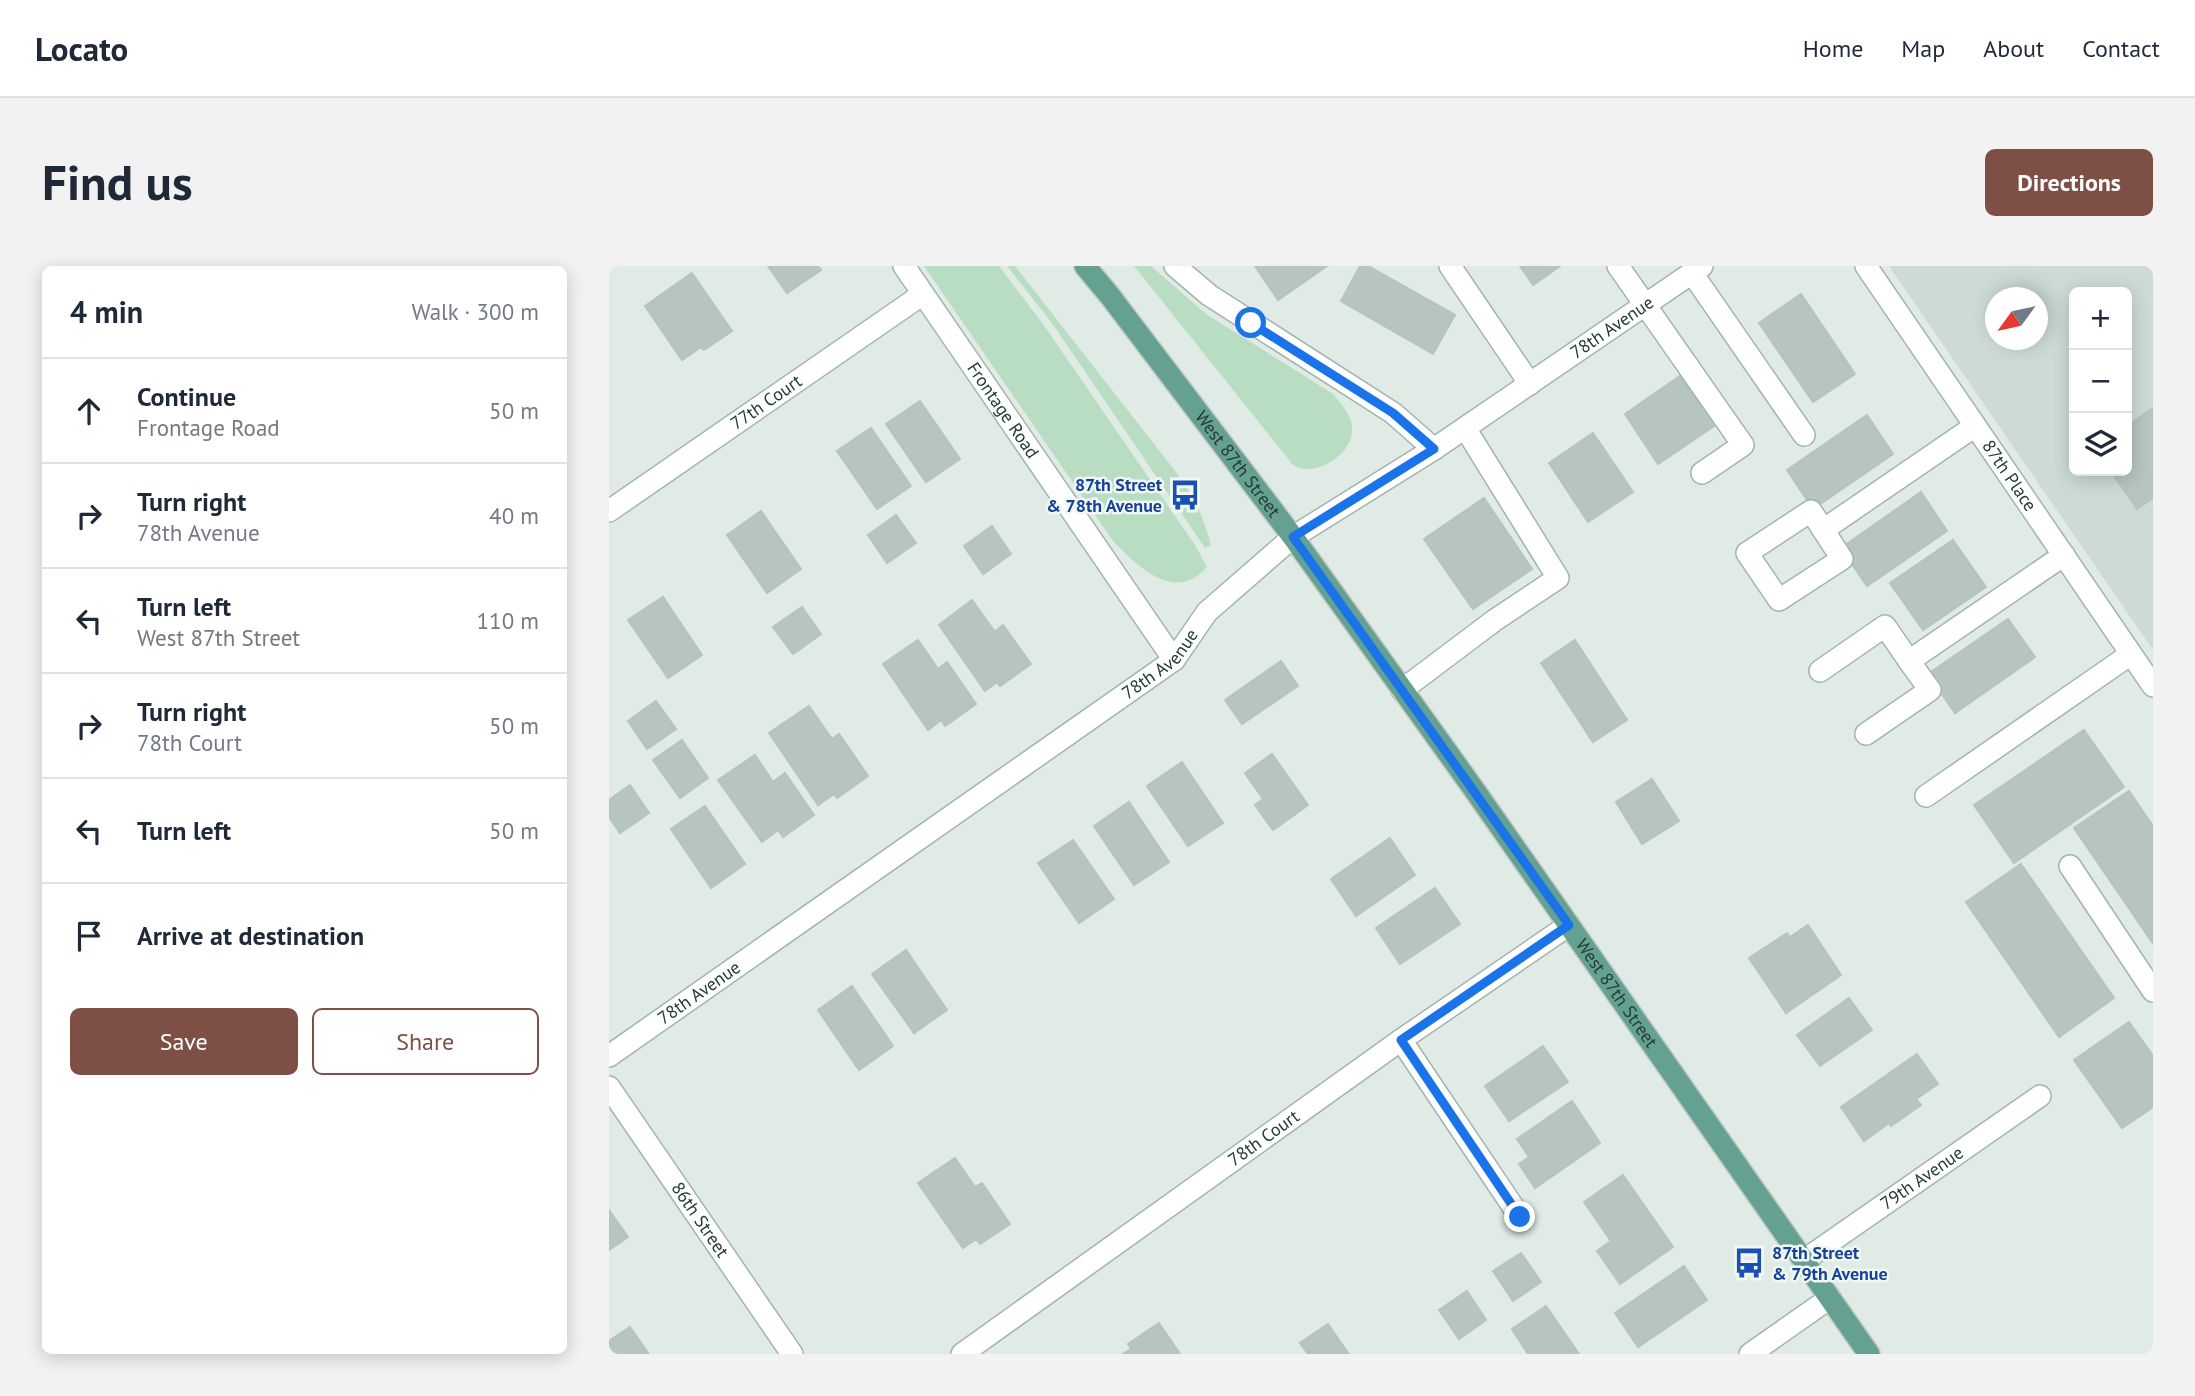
<!DOCTYPE html>
<html lang="en">
<head>
<meta charset="utf-8">
<style>
  :root { --surface:#fff; --page:#f2f2f3; --text:#1f2937; --muted:#747a83; --line:#e0e1e3; --accent:#7e4f45 }
  body { margin:0; font-family:"PT Sans",sans-serif; background:var(--page); color:var(--text) }
  .controls { position:absolute; right:21px; top:21px; display:grid; overflow:hidden; border-radius:10px; box-shadow:0 4px 18px #0003 }
  .controls button { width:63px; height:63px; display:grid; place-items:center; padding:0; border:0; border-bottom:2px solid var(--line); background:var(--surface); color:var(--text); font:35px sans-serif }
  .compass { position:absolute; left:1376px; top:21px; width:63px; height:63px; border-radius:50%; background:var(--surface); box-shadow:0 4px 18px #0003; rotate:237deg }
  .stop { position:absolute; width:21px; height:21px; margin:-16px; border:5px solid #1a73e8; border-radius:50%; background:#fff }
  .stop.end { background:#1a73e8; border-color:#fff; box-shadow:0 2px 7px #0008 }
  .list { margin:0; padding:0; list-style:none }
  h2 { display:flex; justify-content:space-between; align-items:center; height:91px; margin:0; padding:0 28px; font-size:30px }
  h2 small { font-size:23px; font-weight:400; color:var(--muted) }
  .list li { display:grid; grid-template-columns:46px 1fr auto; gap:21px; align-items:center; box-sizing:border-box; height:105px; padding:0 28px; border-top:2px solid var(--line) }
  .list b { display:block; font-size:26px; white-space:nowrap }
  .list p { margin:0; font-size:23px; white-space:nowrap; color:var(--muted) }
  .list em { font-size:23px; font-style:normal; color:var(--muted) }
  .actions { display:flex; gap:14px; padding:21px 28px }
  .actions a { flex:1; padding:16px 0; border:2px solid var(--accent); border-radius:10px; text-align:center; font-size:24px; color:var(--accent) }
  .actions .main { background:var(--accent); color:#fff }
  .icon { flex:none; width:38px; height:38px; fill:none; stroke:currentColor; stroke-width:2; stroke-linecap:round; stroke-linejoin:round }
  .map { position:relative; flex:none; width:1544px; height:1088px; overflow:hidden; border-radius:10px }
  header { display:flex; align-items:center; gap:42px; box-sizing:border-box; height:98px; padding:0 35px; background:var(--surface); border-bottom:2px solid var(--line) }
  header strong { font-size:33px }
  nav { display:flex; gap:38px; margin-inline-start:auto; font-size:24px }
  .intro { display:flex; align-items:center; justify-content:space-between; box-sizing:border-box; height:168px; padding:0 42px }
  h1 { margin:0; font-size:49px }
  .button { padding:18px 32px; border-radius:10px; background:var(--accent); color:#fff; font-size:24px; font-weight:700 }
  main { display:flex; gap:42px; padding:0 42px }
  aside { flex:1; background:var(--surface); border-radius:10px; box-shadow:0 4px 18px #0003 }
  .map>svg:first-child { display:block }
  .built { fill:#cedbd5; fill-rule:evenodd }
  .green { fill:#b9ddc3 }
  .building { fill:#b6c6bf; stroke:#b3c5bd; stroke-width:2 }
  .lines { fill:none; stroke-linecap:round; stroke-linejoin:round }
  .minor-casing { stroke:#a3b3ad; stroke-width:24 }
  .major-casing { stroke:#c1c8c6; stroke-width:24 }
  .minor { stroke:#fff; stroke-width:21 }
  .major { stroke:#65a192; stroke-width:21 }
  .route { stroke:#1a73e8; stroke-width:9 }
  .labels { text-anchor:middle; stroke-width:5; stroke-linejoin:round; paint-order:stroke }
  .street-label { font-size:18px; fill:#213c35; stroke:#f1f8f4 }
  .transit-label { font-size:18px; font-weight:bold; fill:#164399; stroke:#f1f8f4; text-anchor:end }
</style>
</head>
<body>
<header>
<strong>Locato</strong>
<nav><a>Home</a><a>Map</a><a>About</a><a>Contact</a></nav>
</header>
<div class="intro"><h1>Find us</h1><a class="button">Directions</a></div>
<main>
<aside>
<h2>4 min<small>Walk · 300 m</small></h2>
<ul class="list">
<li><svg class="icon" aria-label="ahead" viewBox="0 0 24 24"><path d="M12 20V5M6 11l6-6 6 6"/></svg><div><b>Continue</b><p>Frontage Road</p></div><em>50 m</em></li>
<li><svg class="icon" aria-label="right" viewBox="0 0 24 24"><path d="M7 20v-9h11M14 6l5 5-5 5"/></svg><div><b>Turn right</b><p>78th Avenue</p></div><em>40 m</em></li>
<li><svg class="icon" aria-label="left" viewBox="0 0 24 24"><path d="M17 20v-9H6M10 6l-5 5 5 5"/></svg><div><b>Turn left</b><p>West 87th Street</p></div><em>110 m</em></li>
<li><svg class="icon" aria-label="right" viewBox="0 0 24 24"><path d="M7 20v-9h11M14 6l5 5-5 5"/></svg><div><b>Turn right</b><p>78th Court</p></div><em>50 m</em></li>
<li><svg class="icon" aria-label="left" viewBox="0 0 24 24"><path d="M17 20v-9H6M10 6l-5 5 5 5"/></svg><div><b>Turn left</b></div><em>50 m</em></li>
<li><svg class="icon" aria-label="arrive" viewBox="0 0 24 24"><path d="M6 21V4h12l-3 4 3 4H6"/></svg><div><b>Arrive at destination</b></div></li>
</ul>
<div class="actions"><a class="main">Save</a><a>Share</a></div>
</aside>
<div class="map">
<svg width="1544" height="1088" viewBox="0 0 1544 1088">
  <rect width="100%" height="100%" fill="#e0ebe6"/>
  <path class="built" d="M 1280,0 L 1544,0 L 1544,384 ZM 1465,26 L 1518,26 L 1518,205 L 1465,205 ZM 1386,32 L 1428,32 L 1428,74 L 1386,74 Z"/>
  <path class="green" d="M 315,0 L 390,0 L 434,58 L 586,279 L 598,301 C 594,305 589,310 585,312 C 555,329 523,294 504,275 Z
    M 398,0 L 406,0 L 567,206 C 584,229 595,251 602,279 L 596,282 L 445,60 Z
    M 525,0 L 542,0 L 597,48 L 724,128 C 731,137 743,149 743,161 C 745,183 720,202 700,203 C 695,204 689,201 684,199 Z"/>
  <path class="building" d="M 159,0 L 209,0 L 212,4 L 178,27 Z
    M 646,0 L 718,0 L 669,34 Z
    M 751,0 L 759,0 L 846,49 L 824,88 L 732,35 Z
    M 911,0 L 951,0 L 924,19 Z
    M 83,7 L 123,65 L 95,84 L 92,81 L 73,94 L 36,40 Z
    M 1192,28 L 1246,108 L 1204,136 L 1150,57 Z
    M 1071,110 L 1105,160 L 1049,198 L 1016,148 Z
    M 311,135 L 351,193 L 317,216 L 277,158 Z
    M 1544,142 L 1544,232 L 1528,243 L 1502,205 L 1518,205 L 1518,160 Z
    M 1258,149 L 1284,188 L 1204,243 L 1178,204 Z
    M 262,162 L 302,220 L 268,243 L 228,185 Z
    M 984,167 L 1024,226 L 979,256 L 940,197 Z
    M 1312,226 L 1338,265 L 1258,320 L 1232,282 Z
    M 875,232 L 923,303 L 864,343 L 815,273 Z
    M 152,245 L 192,303 L 158,327 L 118,269 Z
    M 287,249 L 307,277 L 278,297 L 259,269 Z
    M 383,260 L 402,288 L 374,308 L 355,280 Z
    M 1344,274 L 1377,321 L 1314,364 L 1281,317 Z
    M 54,331 L 93,389 L 59,412 L 19,354 Z
    M 363,334 L 386,366 L 394,359 L 422,398 L 391,420 L 388,416 L 376,425 L 330,359 Z
    M 193,341 L 212,368 L 184,388 L 164,361 Z
    M 1399,353 L 1426,391 L 1346,447 L 1319,408 Z
    M 309,374 L 329,403 L 338,396 L 367,438 L 336,460 L 332,454 L 319,464 L 274,398 Z
    M 966,374 L 1018,454 L 984,476 L 932,397 Z
    M 672,395 L 689,420 L 633,458 L 616,434 Z
    M 47,435 L 67,463 L 38,483 L 19,455 Z
    M 200,440 L 223,473 L 230,468 L 259,510 L 228,532 L 225,528 L 209,539 L 160,467 Z
    M 1475,464 L 1515,521 L 1405,597 L 1365,539 Z
    M 73,474 L 99,512 L 71,532 L 44,494 Z
    M 663,488 L 699,539 L 664,564 L 646,539 L 654,533 L 636,507 Z
    M 146,489 L 164,516 L 176,507 L 205,549 L 174,571 L 169,564 L 153,576 L 109,514 Z
    M 573,496 L 614,557 L 579,580 L 538,520 Z
    M 1043,513 L 1070,555 L 1033,578 L 1007,536 Z
    M 21,519 L 40,547 L 11,567 L 0,551 L 0,534 Z
    M 1520,525 L 1544,560 L 1543,676 L 1465,562 Z
    M 520,536 L 560,596 L 525,619 L 485,560 Z
    M 96,540 L 136,598 L 102,622 L 62,563 Z
    M 781,572 L 806,609 L 747,650 L 722,613 Z
    M 464,574 L 505,633 L 470,657 L 429,597 Z
    M 1412,598 L 1505,732 L 1450,771 L 1357,636 Z
    M 826,622 L 851,658 L 791,698 L 767,662 Z
    M 1199,659 L 1232,709 L 1177,747 L 1140,692 L 1178,667 L 1181,671 Z
    M 297,684 L 338,744 L 305,767 L 263,708 Z
    M 243,720 L 284,780 L 250,804 L 209,744 Z
    M 1240,732 L 1263,764 L 1211,800 L 1188,769 Z
    M 1520,756 L 1544,790 L 1544,841 L 1513,862 L 1465,794 Z
    M 934,780 L 959,816 L 900,855 L 876,820 Z
    M 1308,788 L 1329,818 L 1307,833 L 1312,839 L 1282,860 L 1280,857 L 1255,875 L 1232,841 Z
    M 963,835 L 991,877 L 926,922 L 910,898 L 920,891 L 908,873 Z
    M 346,892 L 366,921 L 373,917 L 401,958 L 371,978 L 367,973 L 354,982 L 309,917 Z
    M 1014,909 L 1064,981 L 1011,1018 L 988,985 L 1002,975 L 975,936 Z
    M 0,944 L 19,971 L 0,984 Z
    M 912,987 L 932,1016 L 904,1035 L 884,1005 Z
    M 1075,1000 L 1098,1034 L 1029,1081 L 1006,1047 Z
    M 858,1025 L 877,1054 L 850,1073 L 830,1044 Z
    M 937,1040 L 970,1088 L 919,1088 L 903,1063 Z
    M 550,1057 L 571,1088 L 514,1088 L 522,1083 L 519,1078 Z
    M 719,1058 L 739,1087 L 699,1088 L 691,1077 Z
    M 21,1061 L 39,1087 L 1,1088 L 0,1075 Z"/>
  <g class="lines">
    <g class="minor-casing">
      <g id="minor">
        <path id="s1" d="M 295,0 L 565,394"/>
        <path d="M 566,0 L 600,29 L 784,147 L 825,183"/>
        <path d="M 841,0 L 921,118"/>
        <path d="M 1009,0 L 1134,179 L 1093,207"/>
        <path id="s2" d="M 1257,0 L 1544,420"/>
        <path d="M 1083,7 L 1195,169"/>
        <path id="s3" d="M 0,245 L 314,28"/>
        <path d="M 1202,245 L 1233,293 L 1170,334 L 1138,287 Z"/>
        <path d="M 1214,264 L 1366,160"/>
        <path d="M 1211,405 L 1276,360 L 1300,395"/>
        <path d="M 793,424 L 886,354 L 949,312 L 856,162"/>
        <path d="M 1257,468 L 1321,424 L 1300,395 L 1455,289"/>
        <path d="M 1317,530 L 1522,388"/>
        <path d="M 1461,600 L 1544,725"/>
        <path d="M 792,774 L 911,951"/>
        <path id="s4" d="M 0,790 L 565,394 L 598,346 L 684,271 L 825,183 L 1093,0"/>
        <path id="s5" d="M 0,821 L 183,1088"/>
        <path id="s6" d="M 1194,995 L 1431,830"/>
        <path id="s7" d="M 353,1088 L 792,774 L 960,659"/>
        <path d="M 1141,1088 L 1221,1032"/>
      </g>
    </g>
    <g class="major-casing">
      <g id="major">
        <path id="s8" d="M 476,0 L 501,30 L 684,271 L 864,522 L 1260,1088"/>
      </g>
    </g>
    <use href="#minor" class="minor"/>
    <use href="#major" class="major"/>
  </g>
  <g class="lines">
    <path class="route" d="M 642,57 L 784,147 L 825,183 L 684,271 L 960,659 L 792,774 L 911,951"/>
  </g>
  <defs>
    <g id="bus-bare" transform="scale(2.415)"><path d="M-5-6H5V4H4V6H2V4H-2V6H-4V4H-5ZM-3.5-4V0h7V-4ZM-3.5 1.2v1.5H-2V1.2ZM2 1.2v1.5H3.5V1.2Z" fill="#1a4fb4" stroke="#f1f8f4" stroke-width="2.5" paint-order="stroke"/></g>
  </defs>
  <g fill-rule="evenodd">
    <use href="#bus-bare" x="576" y="229"/>
    <use href="#bus-bare" x="1140" y="997"/>
  </g>
  <g class="labels">
    <g class="street-label">
      <text dy="6" stroke="none"><textPath href="#s4" startOffset="1244">78th Avenue</textPath></text>
      <text dy="6" stroke="none"><textPath href="#s3" startOffset="191">77th Court</textPath></text>
      <text dy="6" stroke="none"><textPath href="#s1" startOffset="175">Frontage Road</textPath></text>
      <text dy="6" stroke="none"><textPath href="#s8" startOffset="250">West 87th Street</textPath></text>
      <text dy="6" stroke="none"><textPath href="#s2" startOffset="254">87th Place</textPath></text>
      <text dy="6" stroke="none"><textPath href="#s4" startOffset="677">78th Avenue</textPath></text>
      <text dy="6" stroke="none"><textPath href="#s4" startOffset="110">78th Avenue</textPath></text>
      <text dy="6" stroke="none"><textPath href="#s8" startOffset="901">West 87th Street</textPath></text>
      <text dy="6" stroke="none"><textPath href="#s7" startOffset="371">78th Court</textPath></text>
      <text dy="6" stroke="none"><textPath href="#s6" startOffset="145">79th Avenue</textPath></text>
      <text dy="6" stroke="none"><textPath href="#s5" startOffset="161">86th Street</textPath></text>
    </g>
    <g class="transit-label">
      <text x="553" y="225">87th Street<tspan x="553" dy="21">&amp; 78th Avenue</tspan></text>
      <text x="1163" y="993" text-anchor="start">87th Street<tspan x="1163" dy="21">&amp; 79th Avenue</tspan></text>
    </g>
  </g>
</svg>
<div class="controls">
<button>+</button>
<button>−</button>
<button><svg class="icon" aria-label="layers" viewBox="0 0 24 24"><path d="M12 4l9 5-9 5-9-5zM3 14l9 5 9-5"/></svg></button>
</div>
<svg class="compass" viewBox="-18 -18 36 36"><path d="M0-13l5 13h-10z" fill="#e53935"/><path d="M0 13l5-13h-10z" fill="#747a83"/></svg>
<div class="stop" style="left:642px;top:57px"></div>
<div class="stop end" style="left:911px;top:951px"></div>
</div>
</main>
</body>
</html>
